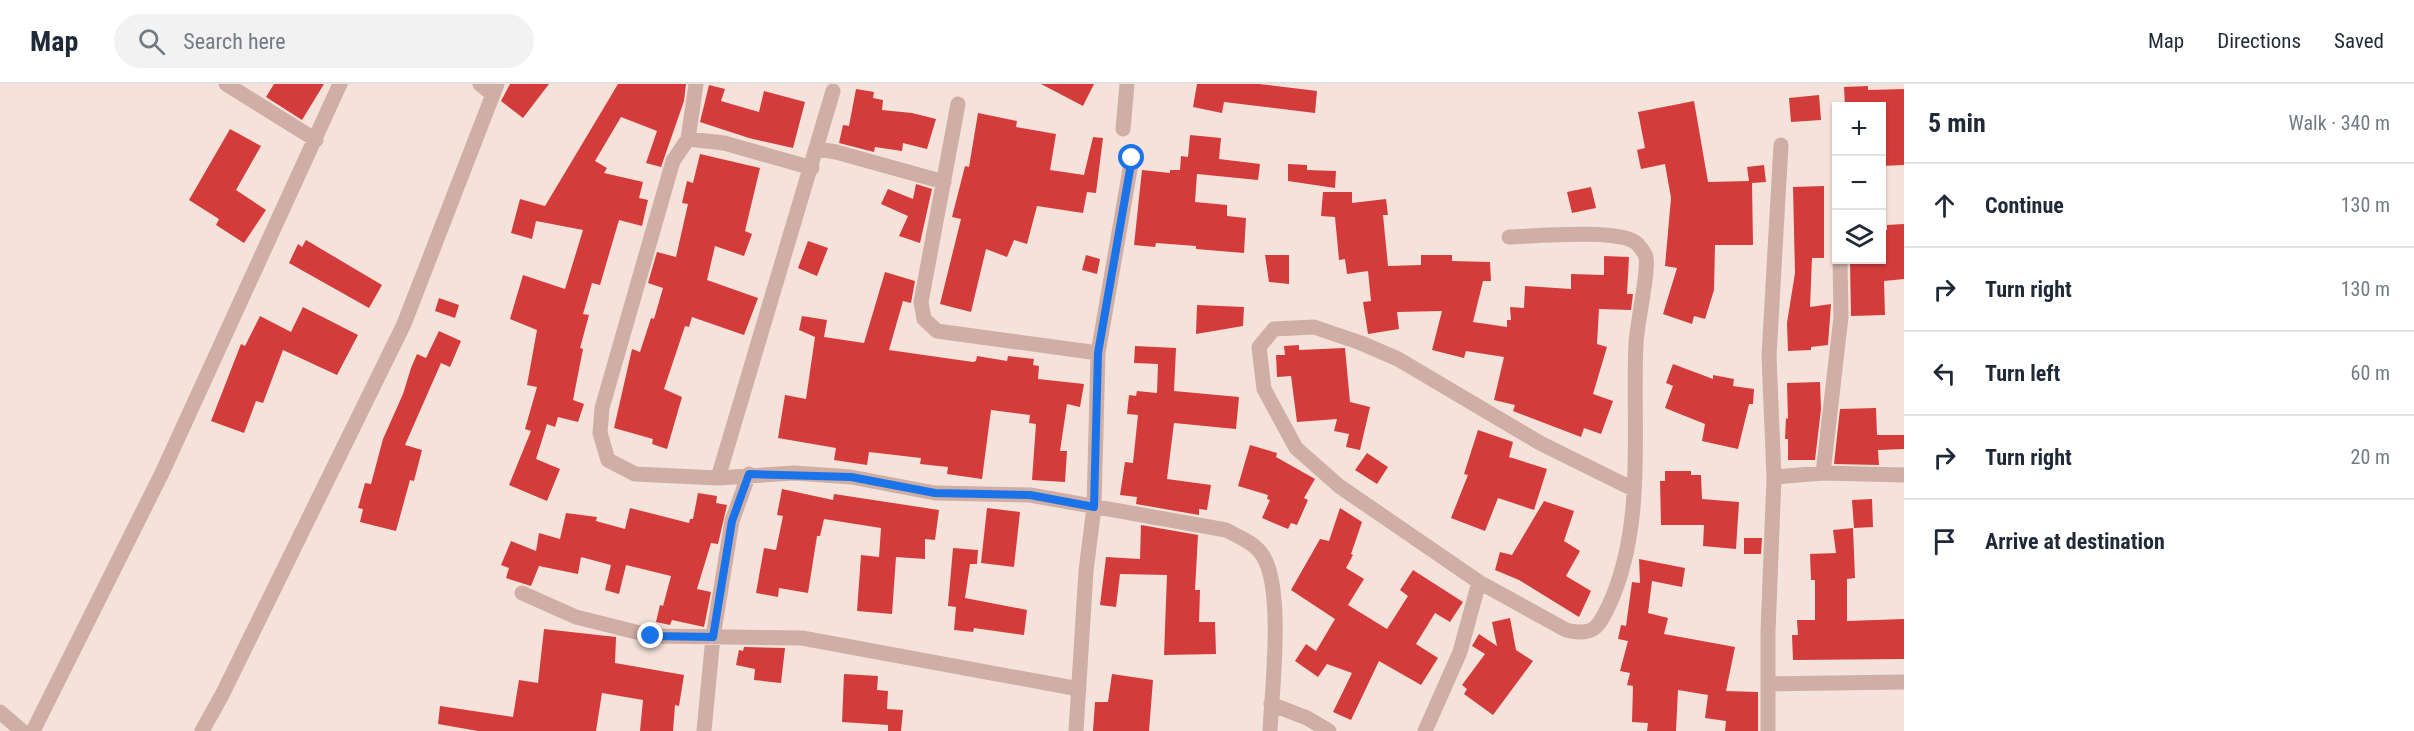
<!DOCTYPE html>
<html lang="en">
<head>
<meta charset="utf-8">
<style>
  :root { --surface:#fff; --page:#f2f2f3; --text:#1f2937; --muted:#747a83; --line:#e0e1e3 }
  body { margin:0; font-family:"Roboto Condensed",sans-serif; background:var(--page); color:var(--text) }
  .controls { position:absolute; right:18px; top:18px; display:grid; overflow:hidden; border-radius:0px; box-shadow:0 2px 4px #0004 }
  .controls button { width:54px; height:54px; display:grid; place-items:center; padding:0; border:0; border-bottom:2px solid var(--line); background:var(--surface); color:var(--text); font:30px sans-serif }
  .stop { position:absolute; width:18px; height:18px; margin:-14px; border:4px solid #1a73e8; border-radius:50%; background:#fff }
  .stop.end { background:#1a73e8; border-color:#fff; box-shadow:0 2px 6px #0008 }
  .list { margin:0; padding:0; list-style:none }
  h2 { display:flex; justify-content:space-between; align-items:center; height:78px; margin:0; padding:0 24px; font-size:26px }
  h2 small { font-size:20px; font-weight:400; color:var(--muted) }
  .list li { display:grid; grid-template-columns:39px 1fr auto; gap:18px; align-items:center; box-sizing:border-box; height:84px; padding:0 24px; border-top:2px solid var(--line) }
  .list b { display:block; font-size:22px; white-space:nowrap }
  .list em { font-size:20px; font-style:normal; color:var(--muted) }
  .icon { flex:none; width:33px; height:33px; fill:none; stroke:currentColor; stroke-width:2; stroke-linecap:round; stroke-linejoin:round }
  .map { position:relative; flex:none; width:1904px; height:647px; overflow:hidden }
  header { display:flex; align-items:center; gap:36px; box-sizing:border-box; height:84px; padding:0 30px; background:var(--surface); border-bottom:2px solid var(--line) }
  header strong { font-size:28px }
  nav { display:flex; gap:33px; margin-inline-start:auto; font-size:21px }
  .search { width:420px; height:54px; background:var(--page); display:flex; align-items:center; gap:15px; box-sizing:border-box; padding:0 21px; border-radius:33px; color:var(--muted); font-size:22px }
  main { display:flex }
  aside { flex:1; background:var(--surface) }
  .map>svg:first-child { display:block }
  .building { fill:#d33c3a }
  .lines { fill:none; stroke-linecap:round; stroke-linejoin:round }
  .minor { stroke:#ceaea5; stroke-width:15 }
  .route { stroke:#1a73e8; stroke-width:8 }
</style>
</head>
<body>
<header>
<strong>Map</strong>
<div class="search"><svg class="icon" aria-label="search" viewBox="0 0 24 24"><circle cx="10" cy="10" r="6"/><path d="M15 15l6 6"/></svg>Search here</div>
<nav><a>Map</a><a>Directions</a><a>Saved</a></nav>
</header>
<main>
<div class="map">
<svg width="1904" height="647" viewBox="0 0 1904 647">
  <rect width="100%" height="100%" fill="#f5e2da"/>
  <path class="building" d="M 274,0 L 324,0 L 302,36 L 266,13 Z
    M 510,0 L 549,0 L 523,34 L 501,17 Z
    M 618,0 L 686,0 L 684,17 L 661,83 L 646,79 L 657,47 L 621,33 L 595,77 L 607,84 L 604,89 L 643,98 L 639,114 L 648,116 L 642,142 L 619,136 L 600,201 L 592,199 L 583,230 L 589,231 L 580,264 L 583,265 L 573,316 L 584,320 L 578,338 L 558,333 L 555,343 L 547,340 L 536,375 L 560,385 L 547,417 L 509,401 L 531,347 L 525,345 L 537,303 L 527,301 L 537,246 L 510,235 L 523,191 L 565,205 L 583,146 L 536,137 L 532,155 L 511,149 L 520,115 L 545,122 Z
    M 1041,0 L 1094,0 L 1083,22 Z
    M 1197,0 L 1259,0 L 1317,7 L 1315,29 L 1224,18 L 1222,29 L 1193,23 Z
    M 709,1 L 725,5 L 721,17 L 759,28 L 764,7 L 805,18 L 793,64 L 749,54 L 700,38 Z
    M 1868,2 L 1868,6 L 1904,5 L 1904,81 L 1881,82 L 1881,22 L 1845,22 L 1844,3 Z
    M 856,5 L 874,8 L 873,14 L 883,16 L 882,26 L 912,29 L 936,35 L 927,65 L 903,59 L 902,67 L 875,63 L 874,68 L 839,59 L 843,41 L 849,42 Z
    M 1819,11 L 1821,36 L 1791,38 L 1789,14 Z
    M 1694,17 L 1708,98 L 1749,97 L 1747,83 L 1764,81 L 1766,98 L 1752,99 L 1753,161 L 1715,161 L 1714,206 L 1705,235 L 1694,232 L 1692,240 L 1663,230 L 1677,184 L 1665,182 L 1671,114 L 1665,80 L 1641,85 L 1637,66 L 1645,64 L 1638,28 Z
    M 978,29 L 1017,37 L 1016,43 L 1056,50 L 1050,86 L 1084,91 L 1093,53 L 1103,54 L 1096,109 L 1087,108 L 1083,129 L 1037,122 L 1027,160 L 1014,156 L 1007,173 L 986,165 L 971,228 L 940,220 L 961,135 L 952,133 L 965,82 L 969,83 Z
    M 230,45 L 261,62 L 236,106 L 266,126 L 244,159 L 216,141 L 219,135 L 189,116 Z
    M 1190,51 L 1221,54 L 1219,75 L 1260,80 L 1258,96 L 1197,90 L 1195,118 L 1227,121 L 1227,132 L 1246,134 L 1244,169 L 1196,165 L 1196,162 L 1156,159 L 1155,163 L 1134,161 L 1142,86 L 1170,89 L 1170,86 L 1180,86 L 1181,72 L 1188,73 Z
    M 700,70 L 760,84 L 745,147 L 752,150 L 744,172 L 715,162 L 707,196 L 758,214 L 744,251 L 692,233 L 689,243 L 685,242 L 664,305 L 682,313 L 667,365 L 652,360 L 653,355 L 614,344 L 632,265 L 640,268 L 651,234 L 654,235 L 663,204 L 648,199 L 657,168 L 676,173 L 688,120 L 682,119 L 687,97 L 693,99 Z
    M 1288,80 L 1307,81 L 1307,86 L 1336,87 L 1335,104 L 1288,97 Z
    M 916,100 L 932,105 L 920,159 L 899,152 L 908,132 L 881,120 L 888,105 L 913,115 Z
    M 1824,102 L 1824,174 L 1812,174 L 1810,223 L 1831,220 L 1828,261 L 1811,263 L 1811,266 L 1788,267 L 1787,239 L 1795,189 L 1793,103 Z
    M 1591,103 L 1596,124 L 1572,129 L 1567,108 Z
    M 1323,108 L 1352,108 L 1352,119 L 1386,115 L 1388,131 L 1383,131 L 1388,182 L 1421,181 L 1421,171 L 1452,171 L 1452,177 L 1490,178 L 1491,197 L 1483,197 L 1473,238 L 1507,243 L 1507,236 L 1511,236 L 1510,223 L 1524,224 L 1525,202 L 1571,205 L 1571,190 L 1604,191 L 1604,172 L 1629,173 L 1627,210 L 1633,210 L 1631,226 L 1599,225 L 1597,260 L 1607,263 L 1593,310 L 1613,317 L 1601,350 L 1584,344 L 1581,353 L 1513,327 L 1515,321 L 1494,316 L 1504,273 L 1466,267 L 1464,274 L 1432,266 L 1442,227 L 1397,228 L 1399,245 L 1368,250 L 1363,218 L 1371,217 L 1368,187 L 1347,190 L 1345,175 L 1339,176 L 1335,133 L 1321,132 Z
    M 1904,140 L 1904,195 L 1884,197 L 1885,231 L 1851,232 L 1850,176 L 1881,176 L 1881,147 L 1887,146 L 1887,141 Z
    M 306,156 L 382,201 L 369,224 L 289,179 L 298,160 L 302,163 Z
    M 808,157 L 828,164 L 817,192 L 798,184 Z
    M 1086,171 L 1100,175 L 1097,190 L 1082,186 Z
    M 1265,171 L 1289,171 L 1289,200 L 1269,198 Z
    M 885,188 L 915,197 L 911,219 L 903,217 L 889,266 L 973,278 L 976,277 L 977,272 L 1007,277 L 1008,272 L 1034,275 L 1033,281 L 1039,282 L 1038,295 L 1084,300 L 1080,323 L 1067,320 L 1060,367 L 1067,367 L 1065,398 L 1032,396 L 1036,340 L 1029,339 L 1030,331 L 991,326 L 982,395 L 947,390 L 948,383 L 920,380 L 921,374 L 869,368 L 867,381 L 834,376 L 836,364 L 778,354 L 785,311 L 806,315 L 815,253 L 799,246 L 802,232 L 827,236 L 824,253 L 864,259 Z
    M 439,214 L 459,221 L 455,234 L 435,227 Z
    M 1197,221 L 1244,223 L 1243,242 L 1196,250 Z
    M 303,223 L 358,251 L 337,291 L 283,266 L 263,319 L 256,317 L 244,349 L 211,337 L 241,260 L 245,262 L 260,232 L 291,248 Z
    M 439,247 L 461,257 L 450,283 L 441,279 L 405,361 L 422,366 L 414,397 L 410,396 L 396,447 L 360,438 L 363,425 L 358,424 L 365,399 L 371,400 L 383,355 L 403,310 L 411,284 L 417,270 L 426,274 Z
    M 1299,261 L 1299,266 L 1345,264 L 1350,318 L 1370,323 L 1360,366 L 1346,363 L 1349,350 L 1334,347 L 1337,335 L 1297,338 L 1291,292 L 1277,293 L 1276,271 L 1285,271 L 1284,262 Z
    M 1135,262 L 1176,264 L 1174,307 L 1239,313 L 1236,345 L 1174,339 L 1167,395 L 1211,401 L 1207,426 L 1199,425 L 1199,431 L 1136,420 L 1137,413 L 1120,411 L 1125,378 L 1133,379 L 1138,331 L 1127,330 L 1129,311 L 1136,312 L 1137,307 L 1157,309 L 1158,280 L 1134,279 Z
    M 1673,280 L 1713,295 L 1713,291 L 1734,295 L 1733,302 L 1754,305 L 1753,320 L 1749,320 L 1738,365 L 1702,357 L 1705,340 L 1665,324 L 1673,302 L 1666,299 Z
    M 1820,298 L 1821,325 L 1815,376 L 1788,376 L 1788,355 L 1785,355 L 1786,334 L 1788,335 L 1787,299 Z
    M 1876,324 L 1877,351 L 1904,351 L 1904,365 L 1878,366 L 1879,381 L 1834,380 L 1840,325 Z
    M 1478,346 L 1513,358 L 1509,373 L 1547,385 L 1534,426 L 1498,414 L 1485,447 L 1451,434 L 1468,391 L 1464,390 Z
    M 1250,361 L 1277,369 L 1276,373 L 1315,395 L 1304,414 L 1308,416 L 1297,441 L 1291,439 L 1288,445 L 1262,434 L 1270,416 L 1267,415 L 1268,411 L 1238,402 Z
    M 1367,369 L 1388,383 L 1377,400 L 1355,386 Z
    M 1665,387 L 1691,387 L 1691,391 L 1701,391 L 1702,415 L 1739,418 L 1736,465 L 1703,462 L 1704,441 L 1661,441 L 1660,397 L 1665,397 Z
    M 782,405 L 833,416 L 834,410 L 939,426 L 935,456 L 925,455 L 925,475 L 896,473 L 892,530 L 857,527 L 861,471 L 879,473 L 881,444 L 824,435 L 820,452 L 817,452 L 808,509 L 779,504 L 778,513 L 756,509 L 764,464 L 776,466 L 783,432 L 777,431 Z
    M 698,409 L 717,412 L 716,419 L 727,421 L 718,460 L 711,459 L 697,505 L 711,508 L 704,543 L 672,536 L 670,541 L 656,538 L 660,521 L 663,522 L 671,492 L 626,481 L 619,510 L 605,506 L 611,481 L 581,473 L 578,490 L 539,482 L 531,502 L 506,494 L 509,484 L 501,481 L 511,457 L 536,467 L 539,449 L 560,455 L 566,429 L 597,433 L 596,437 L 625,445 L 630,424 L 689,439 L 690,435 L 693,435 Z
    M 1872,415 L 1873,443 L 1854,444 L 1852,416 Z
    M 1544,417 L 1574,427 L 1564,457 L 1580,467 L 1566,492 L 1591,507 L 1579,533 L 1519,496 L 1495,486 L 1500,468 L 1512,471 Z
    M 987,424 L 1020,428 L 1014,483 L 981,479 Z
    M 1340,424 L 1362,438 L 1351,470 L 1353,471 L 1346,484 L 1364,495 L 1348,521 L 1387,545 L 1408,512 L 1400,506 L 1413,486 L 1463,518 L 1450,538 L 1435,529 L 1416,560 L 1438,574 L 1421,601 L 1379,577 L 1351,636 L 1333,628 L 1352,589 L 1327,580 L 1318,593 L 1295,577 L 1306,560 L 1316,567 L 1335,535 L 1291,506 L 1320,455 L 1329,457 Z
    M 1141,441 L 1198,451 L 1195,506 L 1200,506 L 1199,538 L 1215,538 L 1216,570 L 1164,571 L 1167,491 L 1120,490 L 1116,523 L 1100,521 L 1106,473 L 1140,475 Z
    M 1853,444 L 1855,494 L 1847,495 L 1847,537 L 1904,535 L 1904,575 L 1793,576 L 1792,551 L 1798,551 L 1797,536 L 1815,536 L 1815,496 L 1811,496 L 1810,470 L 1836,469 L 1833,446 Z
    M 1744,454 L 1762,454 L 1761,470 L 1744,470 Z
    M 953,464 L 978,466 L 977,480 L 970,480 L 965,514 L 1027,526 L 1024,551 L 974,544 L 973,548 L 954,546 L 956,523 L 948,522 Z
    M 1639,475 L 1685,484 L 1682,503 L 1652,497 L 1648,529 L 1668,534 L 1664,550 L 1735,563 L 1726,607 L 1758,608 L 1758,647 L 1725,647 L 1726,637 L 1705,634 L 1708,611 L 1678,606 L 1676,647 L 1647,647 L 1648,639 L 1632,638 L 1633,602 L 1627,601 L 1630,589 L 1620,587 L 1628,557 L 1618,555 L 1621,541 L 1626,542 L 1632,498 L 1640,499 Z
    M 1510,534 L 1516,566 L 1533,577 L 1493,631 L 1464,610 L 1467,605 L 1462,601 L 1485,570 L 1472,562 L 1479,550 L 1497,562 L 1492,538 Z
    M 544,545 L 616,553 L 615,579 L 684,591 L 679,622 L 675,621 L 673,647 L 640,647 L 643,616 L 602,609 L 596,647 L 478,647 L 438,640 L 440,622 L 513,633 L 519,596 L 538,599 Z
    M 744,563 L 785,564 L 781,599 L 754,596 L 755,585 L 736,581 L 739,566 L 743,567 Z
    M 844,590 L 878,592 L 877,606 L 888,607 L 887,625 L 903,626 L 901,647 L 888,647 L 888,641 L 842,638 Z
    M 1112,590 L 1153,596 L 1149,647 L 1093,647 L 1095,618 L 1108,618 Z"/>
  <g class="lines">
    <path class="minor" d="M 226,0 L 316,56
      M 480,0 L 492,10
      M 696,0 L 688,55 L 673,77 L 602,324 L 600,349 L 608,376 L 635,390 L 718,394 L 794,389 L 851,393 L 935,409 L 1030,411 L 1226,446 C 1239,453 1255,459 1263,472 C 1284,506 1272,605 1270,647
      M 958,20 L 921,218 L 924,235 L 937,247 L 1098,269
      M 1123,45 L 1127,0
      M 688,55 L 724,59 L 812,84
      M 818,65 L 836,68 L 944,98
      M 1509,153 C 1537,152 1615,145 1635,158 C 1638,160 1645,169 1646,173 C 1649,186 1637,240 1636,259 C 1632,344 1646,438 1610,519 C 1606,527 1601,540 1593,545 C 1585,550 1574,548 1566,546 L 1479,498 L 1339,402 L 1296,364 L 1264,305 L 1259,263 L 1274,245 L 1314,243 L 1361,259 L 1398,275 L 1540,359 L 1633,405
      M 1823,389 L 1841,233 L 1840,176
      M 1774,393 L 1823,389 L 1904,391
      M 718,394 L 833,7
      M 522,509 L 576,533 L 652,552 L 802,554 L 1079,605
      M 1768,600 L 1904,598
      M 1271,620 L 1307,634 L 1329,647
      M 0,628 L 22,647
      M 33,647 L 162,389 L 340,0
      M 202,647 L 222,611 L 404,240 L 497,0
      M 704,647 L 713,553 L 732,437 L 749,390
      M 1076,647 L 1086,487 L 1094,423 L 1098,269 L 1132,74
      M 1425,647 L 1460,568 L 1479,498
      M 1768,647 L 1768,548 L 1774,393 L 1769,272 L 1781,61"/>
  </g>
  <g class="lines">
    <path class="route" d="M 651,552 L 713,553 L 732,437 L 749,390 L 851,393 L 935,409 L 1030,411 L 1094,423 L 1098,269 L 1132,74"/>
  </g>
</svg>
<div class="controls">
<button>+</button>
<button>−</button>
<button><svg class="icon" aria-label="layers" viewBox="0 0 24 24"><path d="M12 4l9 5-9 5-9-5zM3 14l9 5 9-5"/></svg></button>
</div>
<div class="stop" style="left:1132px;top:74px"></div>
<div class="stop end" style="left:651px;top:552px"></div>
</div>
<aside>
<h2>5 min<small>Walk · 340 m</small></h2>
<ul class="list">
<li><svg class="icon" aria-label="ahead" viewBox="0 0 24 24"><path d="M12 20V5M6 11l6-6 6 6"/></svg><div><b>Continue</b></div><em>130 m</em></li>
<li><svg class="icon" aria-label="right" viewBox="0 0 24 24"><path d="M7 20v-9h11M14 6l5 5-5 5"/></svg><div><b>Turn right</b></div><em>130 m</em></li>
<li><svg class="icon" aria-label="left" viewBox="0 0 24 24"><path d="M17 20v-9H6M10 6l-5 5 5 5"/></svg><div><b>Turn left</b></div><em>60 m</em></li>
<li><svg class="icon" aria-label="right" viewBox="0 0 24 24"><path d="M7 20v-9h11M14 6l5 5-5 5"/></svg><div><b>Turn right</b></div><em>20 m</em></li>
<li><svg class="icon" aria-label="arrive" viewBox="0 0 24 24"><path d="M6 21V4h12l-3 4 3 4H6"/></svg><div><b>Arrive at destination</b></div></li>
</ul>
</aside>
</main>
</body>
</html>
